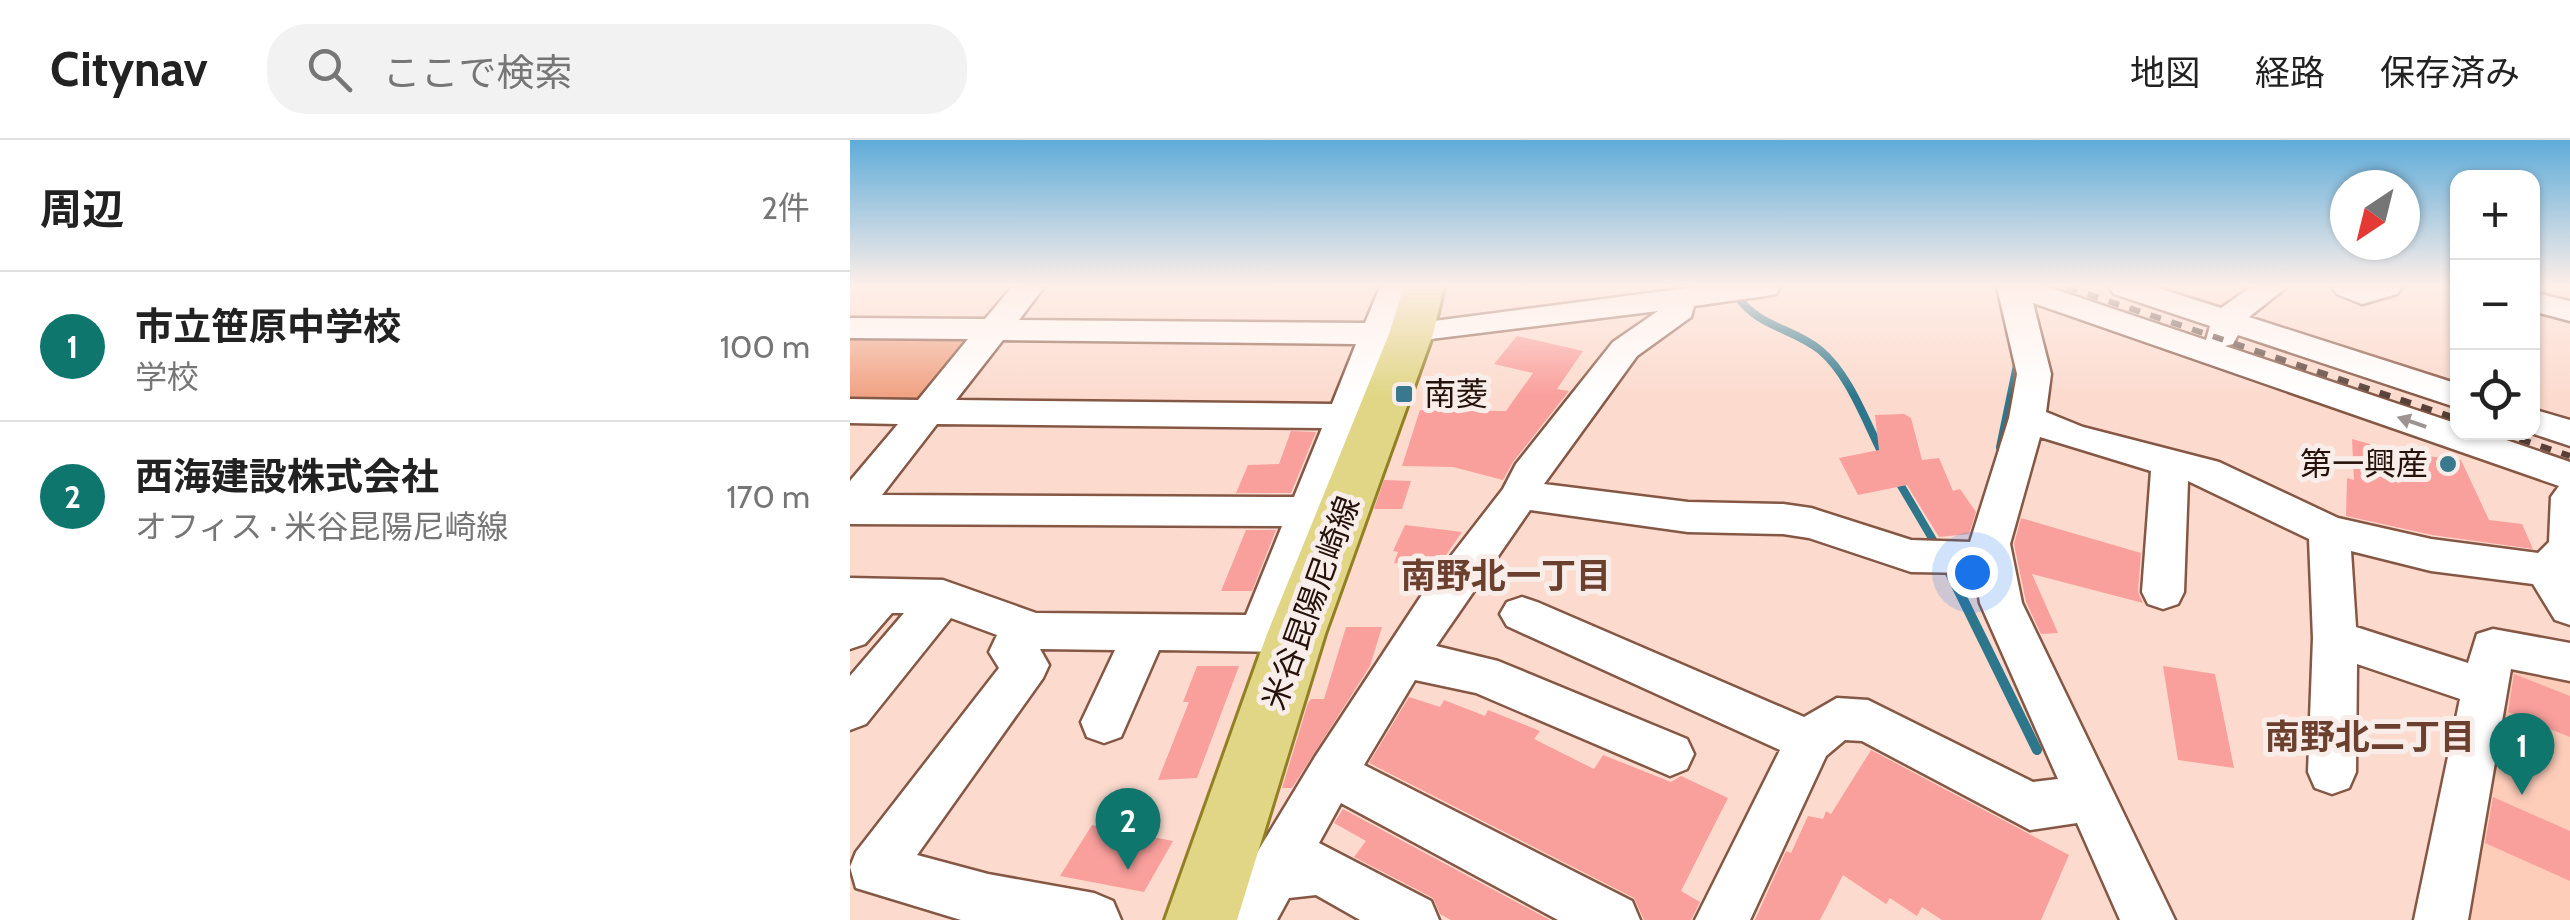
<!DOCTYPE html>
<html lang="ja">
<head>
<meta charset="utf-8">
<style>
  :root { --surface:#fff; --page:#f2f2f2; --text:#222; --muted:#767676; --line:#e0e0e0; --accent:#0f766e }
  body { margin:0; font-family:Cabin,"Noto Sans JP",sans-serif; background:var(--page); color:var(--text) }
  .controls { position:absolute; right:30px; top:30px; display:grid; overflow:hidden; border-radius:20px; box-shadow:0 2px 8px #0004 }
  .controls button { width:90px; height:90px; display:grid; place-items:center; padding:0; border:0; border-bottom:2px solid var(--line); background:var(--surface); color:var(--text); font:50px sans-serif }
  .compass { position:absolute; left:1480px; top:30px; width:90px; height:90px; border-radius:50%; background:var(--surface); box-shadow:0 2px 8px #0004; rotate:215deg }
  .you { position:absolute; left:1122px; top:432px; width:35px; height:35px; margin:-25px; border:8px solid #fff; border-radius:50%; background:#1a73e8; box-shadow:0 0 0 15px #1a73e833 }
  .badge { display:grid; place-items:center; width:65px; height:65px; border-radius:50%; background:var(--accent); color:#fff; font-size:32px; font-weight:700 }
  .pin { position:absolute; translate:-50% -82px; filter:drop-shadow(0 2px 5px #0008) }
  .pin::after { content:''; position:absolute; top:52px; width:35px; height:30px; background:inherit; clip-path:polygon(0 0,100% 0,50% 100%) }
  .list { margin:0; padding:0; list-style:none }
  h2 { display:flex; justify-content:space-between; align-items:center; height:130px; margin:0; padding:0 40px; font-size:42px }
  h2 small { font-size:32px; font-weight:400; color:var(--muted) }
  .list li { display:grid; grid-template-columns:65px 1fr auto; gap:30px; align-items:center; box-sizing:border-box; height:150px; padding:0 40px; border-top:2px solid var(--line) }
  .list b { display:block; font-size:38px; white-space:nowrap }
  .list p { margin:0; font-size:32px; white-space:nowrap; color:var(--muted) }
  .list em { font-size:32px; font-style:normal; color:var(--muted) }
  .icon { flex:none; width:55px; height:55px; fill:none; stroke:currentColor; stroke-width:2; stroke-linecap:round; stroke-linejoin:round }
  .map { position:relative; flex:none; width:1720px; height:780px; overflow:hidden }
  header { display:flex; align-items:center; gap:60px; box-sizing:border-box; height:140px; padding:0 50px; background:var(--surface); border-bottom:2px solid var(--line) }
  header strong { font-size:48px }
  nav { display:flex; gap:55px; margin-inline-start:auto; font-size:35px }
  .search { width:700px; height:90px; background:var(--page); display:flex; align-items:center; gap:25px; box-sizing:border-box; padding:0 35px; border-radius:40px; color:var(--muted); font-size:38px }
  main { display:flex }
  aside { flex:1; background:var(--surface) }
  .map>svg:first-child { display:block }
  .built { fill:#fecdba }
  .green { fill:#f0a283 }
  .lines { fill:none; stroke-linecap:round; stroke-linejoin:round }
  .stream-far1 { stroke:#2d768b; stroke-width:8 }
  .stream { stroke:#2d768b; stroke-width:10 }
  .building { fill:#f99f9c }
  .minor-casing { stroke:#855745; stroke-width:5 }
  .major-casing { stroke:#928025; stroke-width:6 }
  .minor { fill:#fff; fill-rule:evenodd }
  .major { fill:#e0d685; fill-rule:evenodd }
  .rail { stroke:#564037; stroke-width:6; stroke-dasharray:11 11; stroke-linecap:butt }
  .oneway { fill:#9d9491 }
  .poi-dot { fill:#39788d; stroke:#f9ede9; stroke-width:4 }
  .labels { text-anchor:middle; stroke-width:10; stroke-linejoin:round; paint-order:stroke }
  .poi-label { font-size:32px; fill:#25120b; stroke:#f9ede9; text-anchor:start }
  .street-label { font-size:32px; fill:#25120b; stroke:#f9ede9 }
  .neighbourhood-label { font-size:35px; font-weight:bold; fill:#6c402f; stroke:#f9ede9 }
</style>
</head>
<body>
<header>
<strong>Citynav</strong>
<div class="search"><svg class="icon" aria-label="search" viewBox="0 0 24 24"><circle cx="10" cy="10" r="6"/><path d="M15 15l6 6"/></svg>ここで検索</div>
<nav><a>地図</a><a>経路</a><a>保存済み</a></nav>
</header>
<main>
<aside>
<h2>周辺<small>2件</small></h2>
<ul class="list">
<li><span class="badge">1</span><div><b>市立笹原中学校</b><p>学校</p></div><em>100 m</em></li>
<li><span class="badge">2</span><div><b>西海建設株式会社</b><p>オフィス · 米谷昆陽尼崎線</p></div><em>170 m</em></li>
</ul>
</aside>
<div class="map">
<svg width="1720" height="780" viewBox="0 0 1720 780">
  <rect width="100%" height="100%" fill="#fcdbce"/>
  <path class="built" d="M 1647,514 L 1720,531 L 1720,780 L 1603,780 Z"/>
  <path class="green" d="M 0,194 L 125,195 L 75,262 L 0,267 Z"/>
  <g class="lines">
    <path class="stream-far1" d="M 887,156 C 908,187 943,188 970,210 C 1000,235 1016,283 1034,317
      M 1150,307 L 1167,225
      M 1047,339 L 1086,405"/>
    <path class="stream" d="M 1099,431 L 1187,610"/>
  </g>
  <path class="building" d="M 667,196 L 733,211 L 707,249 L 719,251 L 663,322 L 653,340 L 603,327 L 552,326 L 570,270 L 656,271 L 683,233 L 644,224 Z
    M 1054,274 L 1061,278 L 1072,320 L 1089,318 L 1103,351 L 1110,349 L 1126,372 L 1119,394 L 1089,397 L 1057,345 L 1008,355 L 989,318 L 1029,310 L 1025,275 Z
    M 441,291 L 466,292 L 441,353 L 386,353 L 398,325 L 429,324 Z
    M 1502,299 L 1552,313 L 1611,320 L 1639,380 L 1672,384 L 1683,409 L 1582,395 L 1496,376 L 1497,338 L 1504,340 Z
    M 534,340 L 561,341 L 552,369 L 524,369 Z
    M 1171,378 L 1291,413 L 1288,452 L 1293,463 L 1182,434 L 1208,493 L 1191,494 L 1176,462 L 1164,404 Z
    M 555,385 L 612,392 L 587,428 L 544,423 L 548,412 L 543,411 Z
    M 396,390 L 426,390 L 402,451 L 371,451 Z
    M 496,487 L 532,487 L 520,526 L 442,648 L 432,648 L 458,563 L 461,559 L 474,559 Z
    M 347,526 L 389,526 L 347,638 L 308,640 L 339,562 L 333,562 Z
    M 1313,526 L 1365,534 L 1384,628 L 1328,620 Z
    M 1664,534 L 1720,556 L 1720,597 L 1658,572 Z
    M 559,557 L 590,567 L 594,560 L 635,576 L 638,570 L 690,591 L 684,599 L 744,629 L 753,615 L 821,642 L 831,636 L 878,658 L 831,751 L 850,762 L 841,780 L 794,780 L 784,758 L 519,623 Z
    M 1021,610 L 1219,715 L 1191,780 L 1092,780 L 1072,767 L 1067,776 L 1040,758 L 1036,764 L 993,735 L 970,780 L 905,780 L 936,711 L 941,713 L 958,676 L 973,679 L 976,671 L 981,674 Z
    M 1643,657 L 1720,691 L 1720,741 L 1635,703 Z
    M 493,669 L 700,780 L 601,780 L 590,774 L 583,758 L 504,717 L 516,701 L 484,683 Z
    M 242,685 L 323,701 L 294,752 L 210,736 Z"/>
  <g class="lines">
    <g class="minor-casing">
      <path id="minor" d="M 162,147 L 194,147 L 169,180 L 515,183 L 530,147 L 560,147 L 547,184 L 561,184 L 846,147 L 930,147 L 926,154 L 915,156 L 844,166 L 841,177 L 787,216 L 694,344 L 838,362 L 933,364 L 961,368 L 1061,400 L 1120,402 L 1159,278 L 1167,234 L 1147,147 L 1198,147 L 1356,200 L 1360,186 L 1264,154 L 1259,147 L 1305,147 L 1371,168 L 1401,147 L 1437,147 L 1399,177 L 1608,244 L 1608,268 L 1388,195 L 1383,204 L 1375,206 L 1608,284 L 1608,292 L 1633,292 L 1720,322 L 1720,485 L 1705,480 L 1683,444 L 1581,431 L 1501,411 L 1506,487 L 1618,523 L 1627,494 L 1643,489 L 1720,503 L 1720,541 L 1661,529 L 1618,780 L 1564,780 L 1610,559 L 1507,524 L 1506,632 L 1499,648 L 1482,654 L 1465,648 L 1458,632 L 1463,498 L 1459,399 L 1338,341 L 1334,452 L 1328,464 L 1313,469 L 1298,464 L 1292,452 L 1301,331 L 1190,297 L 1160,404 L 1172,463 L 1325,780 L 1270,780 L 1227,683 L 1180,690 L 1012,601 L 995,600 L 976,616 L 900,780 L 845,780 L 930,610 L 657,486 L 650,474 L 657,462 L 672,457 L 687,462 L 954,577 L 987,558 L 1018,560 L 1183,642 L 1208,639 L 1130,463 L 1125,433 L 1061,432 L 959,398 L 933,394 L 838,392 L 680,370 L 586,506 L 648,521 L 837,599 L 844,614 L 837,629 L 820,636 L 626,553 L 565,540 L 514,625 L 782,761 L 790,780 L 708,780 L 491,663 L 469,703 L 581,761 L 589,780 L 510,780 L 466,755 L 439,758 L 427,780 L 365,780 L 373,761 L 385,749 L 465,617 L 577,447 L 653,349 L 666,324 L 763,202 L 808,171 L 540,204 L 483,357 L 508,362 L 514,372 L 508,382 L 472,386 L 439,476 L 461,481 L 468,494 L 461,507 L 446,512 L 309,510 L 271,597 L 254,603 L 237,597 L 231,582 L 265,510 L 190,509 L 199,525 L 193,538 L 67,715 L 138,734 L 244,753 L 263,761 L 271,780 L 111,780 L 6,748 L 0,727 L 6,712 L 149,528 L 139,512 L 147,495 L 101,478 L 16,584 L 0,590 L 0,536 L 54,473 L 42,473 L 15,504 L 0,509 L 0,438 L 93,440 L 186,473 L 396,475 L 432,386 L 0,384 L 0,341 L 48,284 L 0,283 L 0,259 L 68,260 L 118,199 L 0,198 L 0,178 L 135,179 ZM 1183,163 L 1709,346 L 1701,357 L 1699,402 L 1688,413 L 1581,399 L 1488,378 L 1369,322 L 1233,287 L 1196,272 L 1201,234 ZM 153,200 L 506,204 L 482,264 L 106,260 ZM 87,284 L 472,288 L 444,357 L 32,355 Z
        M 1482,147 L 1552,147 L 1547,154 L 1512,164 L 1487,154 Z
        M 1682,152 L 1720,161 L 1720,181 L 1682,171 Z
        M 1682,269 L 1720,280 L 1720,306 L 1678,292 L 1682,292 Z"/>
    </g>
    <g class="major-casing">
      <path id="major" d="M 554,147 L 594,147 L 583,194 L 475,494 L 387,780 L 315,780 L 417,494 L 539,194 Z"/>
    </g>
    <use href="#minor" class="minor"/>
    <use href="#major" class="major"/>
    <path class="rail" d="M 1217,147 L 1608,279
      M 1649,292 L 1720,316"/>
  </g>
  <defs><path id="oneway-solid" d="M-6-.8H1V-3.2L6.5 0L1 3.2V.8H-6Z" transform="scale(2.5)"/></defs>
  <use class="oneway" href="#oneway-solid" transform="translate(1562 282) rotate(-161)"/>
  <linearGradient id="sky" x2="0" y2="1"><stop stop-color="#5facd9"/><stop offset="0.57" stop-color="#feefe9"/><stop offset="1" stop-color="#feefe9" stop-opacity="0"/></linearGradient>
  <rect width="1720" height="256" fill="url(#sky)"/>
  <g class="poi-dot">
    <rect x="544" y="244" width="20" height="20" rx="5"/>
    <circle cx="1598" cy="324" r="10"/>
  </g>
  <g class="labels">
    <g class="poi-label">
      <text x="574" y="265">南菱</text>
      <text x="1578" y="335" text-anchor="end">第一興産</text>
    </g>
    <g class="street-label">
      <text transform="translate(461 463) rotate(-70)" y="11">米谷昆陽尼崎線</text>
    </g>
    <g class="neighbourhood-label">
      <text x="656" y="448">南野北一丁目</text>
      <text x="1520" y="609">南野北二丁目</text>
    </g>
  </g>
</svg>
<div class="controls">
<button>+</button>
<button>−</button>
<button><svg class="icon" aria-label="locate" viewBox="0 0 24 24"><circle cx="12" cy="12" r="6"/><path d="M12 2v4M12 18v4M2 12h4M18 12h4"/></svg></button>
</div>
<svg class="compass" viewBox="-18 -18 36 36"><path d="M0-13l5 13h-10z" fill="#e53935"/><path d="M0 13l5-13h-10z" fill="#767676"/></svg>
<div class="you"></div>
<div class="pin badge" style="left:1672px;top:655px">1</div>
<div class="pin badge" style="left:278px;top:730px">2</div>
</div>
</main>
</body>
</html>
